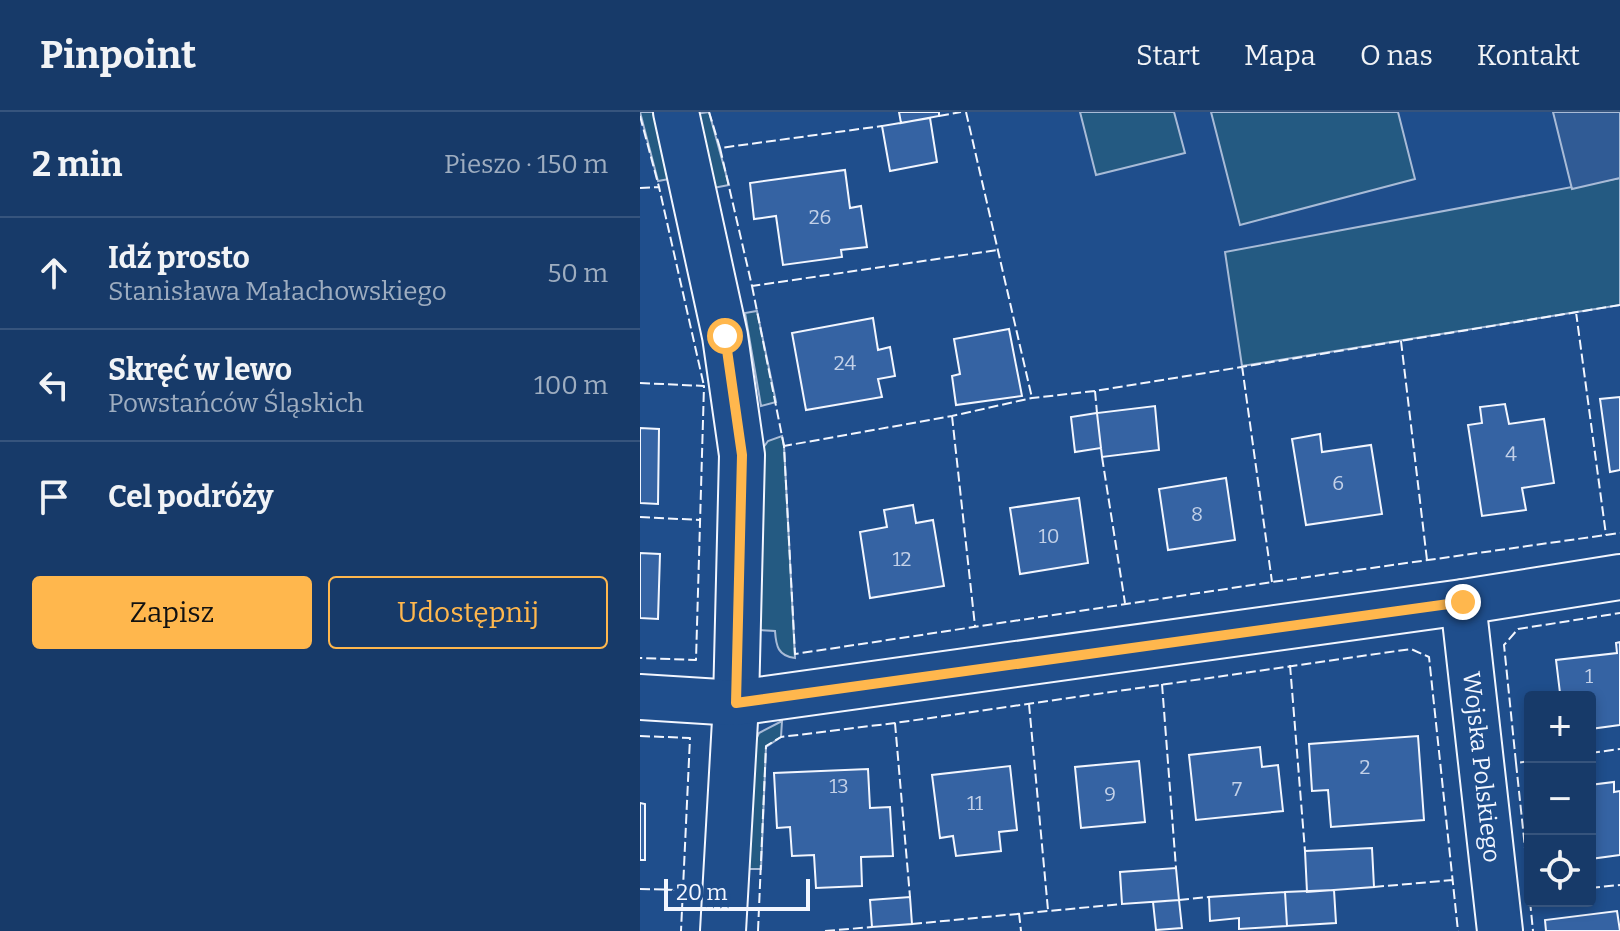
<!DOCTYPE html>
<html lang="pl">
<head>
<meta charset="utf-8">
<style>
  :root { --surface:#173a69; --page:#244571; --text:#f1f3f6; --muted:#9eadc0; --line:#36547d; --accent:#ffb74d }
  body { margin:0; font-family:Bitter,serif; background:var(--page); color:var(--text) }
  .controls { position:absolute; right:24px; bottom:24px; display:grid; overflow:hidden; border-radius:8px; box-shadow:0 4px 12px #0003 }
  .controls button { width:72px; height:72px; display:grid; place-items:center; padding:0; border:0; border-bottom:2px solid var(--line); background:var(--surface); color:var(--text); font:40px sans-serif }
  .scale { position:absolute; left:24px; bottom:20px; width:146px; box-sizing:border-box; padding-left:8px; border:4px solid #f2f6ff; border-top:0; font-size:22px; line-height:28px; white-space:nowrap; color:#f2f6ff; -webkit-text-stroke:6px #1f4e8c; paint-order:stroke }
  .stop { position:absolute; width:24px; height:24px; margin:-18px; border:6px solid #ffb74d; border-radius:50%; background:#fff }
  .stop.end { background:#ffb74d; border-color:#fff; box-shadow:0 2px 8px #0008 }
  .list { margin:0; padding:0; list-style:none }
  h2 { display:flex; justify-content:space-between; align-items:center; height:104px; margin:0; padding:0 32px; font-size:34px }
  h2 small { font-size:26px; font-weight:400; color:var(--muted) }
  .list li { display:grid; grid-template-columns:52px 1fr auto; gap:24px; align-items:center; box-sizing:border-box; height:112px; padding:0 32px; border-top:2px solid var(--line) }
  .list b { display:block; font-size:30px; white-space:nowrap }
  .list p { margin:0; font-size:26px; white-space:nowrap; color:var(--muted) }
  .list em { font-size:26px; font-style:normal; color:var(--muted) }
  .actions { display:flex; gap:16px; padding:24px 32px }
  .actions a { flex:1; padding:18px 0; border:2px solid var(--accent); border-radius:8px; text-align:center; font-size:28px; color:var(--accent) }
  .actions .main { background:var(--accent); color:#111 }
  .icon { flex:none; width:44px; height:44px; fill:none; stroke:currentColor; stroke-width:2; stroke-linecap:round; stroke-linejoin:round }
  .map { position:relative; flex:none; width:980px; height:819px; overflow:hidden }
  header { display:flex; align-items:center; gap:48px; box-sizing:border-box; height:112px; padding:0 40px; background:var(--surface); border-bottom:2px solid var(--line) }
  header strong { font-size:38px }
  nav { display:flex; gap:44px; margin-inline-start:auto; font-size:28px }
  main { display:flex }
  aside { flex:1; background:var(--surface) }
  .map>svg:first-child { display:block }
  .green { fill:#245a82; stroke:#a8bbd7; stroke-width:2 }
  .parking { fill:#305b95; stroke:#a8bbd7; stroke-width:2 }
  .building { fill:#3563a3; stroke:#f2f6ff; stroke-width:2 }
  .lines { fill:none; stroke-linecap:round; stroke-linejoin:round }
  .minor-casing { stroke:#f2f6ff; stroke-width:48 }
  .minor { stroke:#1f4e8c; stroke-width:44 }
  .fence { stroke:#f2f6ff; stroke-width:2; stroke-dasharray:10 4; stroke-linecap:butt }
  .route { stroke:#ffb74d; stroke-width:10 }
  .labels { text-anchor:middle; stroke-width:6; stroke-linejoin:round; paint-order:stroke }
  .number-label { font-size:20px; fill:#c3d1e8 }
  .street-label { font-size:24px; fill:#f2f6ff; stroke:#1f4e8c }
</style>
</head>
<body>
<header>
<strong>Pinpoint</strong>
<nav><a>Start</a><a>Mapa</a><a>O nas</a><a>Kontakt</a></nav>
</header>
<main>
<aside>
<h2>2 min<small>Pieszo · 150 m</small></h2>
<ul class="list">
<li><svg class="icon" aria-label="ahead" viewBox="0 0 24 24"><path d="M12 20V5M6 11l6-6 6 6"/></svg><div><b>Idź prosto</b><p>Stanisława Małachowskiego</p></div><em>50 m</em></li>
<li><svg class="icon" aria-label="left" viewBox="0 0 24 24"><path d="M17 20v-9H6M10 6l-5 5 5 5"/></svg><div><b>Skręć w lewo</b><p>Powstańców Śląskich</p></div><em>100 m</em></li>
<li><svg class="icon" aria-label="arrive" viewBox="0 0 24 24"><path d="M6 21V4h12l-3 4 3 4H6"/></svg><div><b>Cel podróży</b></div></li>
</ul>
<div class="actions"><a class="main">Zapisz</a><a>Udostępnij</a></div>
</aside>
<div class="map">
<svg width="980" height="819" viewBox="0 0 980 819">
  <rect width="100%" height="100%" fill="#1f4e8c"/>
  <path class="green" d="M 0,0 L 14,0 L 29,67 L 18,69 Z
    M 69,0 L 89,73 L 73,76 L 55,2 Z
    M 440,0 L 534,0 L 545,41 L 456,63 Z
    M 571,0 L 758,0 L 775,67 L 600,113 Z
    M 980,66 L 980,193 L 602,254 L 585,140 Z
    M 117,199 L 136,290 L 121,294 L 105,201 Z
    M 142,324 L 144,334 L 155,546 C 138,544 136,534 135,519 L 119,518 L 123,336 L 128,329 Z
    M 142,609 L 141,625 L 126,635 L 121,757 L 107,757 L 112,636 L 119,621 Z"/>
  <path class="parking" d="M 913,0 L 980,0 L 980,66 L 932,77 Z"/>
  <path class="building" d="M 259,0 L 299,0 L 299,4 L 261,11 Z
    M 290,6 L 297,50 L 250,59 L 242,14 Z
    M 205,58 L 210,96 L 221,94 L 227,135 L 201,138 L 202,145 L 143,153 L 136,104 L 114,107 L 110,71 Z
    M 233,206 L 238,238 L 250,235 L 255,264 L 238,267 L 242,285 L 166,298 L 152,221 Z
    M 369,217 L 382,284 L 316,293 L 312,264 L 320,262 L 314,227 Z
    M 980,285 L 980,358 L 970,360 L 960,287 Z
    M 865,292 L 869,312 L 904,307 L 914,371 L 882,376 L 886,398 L 842,404 L 828,313 L 842,311 L 840,295 Z
    M 515,294 L 519,338 L 462,345 L 457,301 Z
    M 457,301 L 461,336 L 435,340 L 431,305 Z
    M 0,316 L 19,317 L 18,392 L 0,391 Z
    M 680,322 L 682,340 L 731,333 L 742,402 L 666,413 L 652,327 Z
    M 586,366 L 595,428 L 528,438 L 519,377 Z
    M 439,386 L 448,451 L 380,462 L 370,396 Z
    M 273,393 L 276,411 L 293,408 L 304,474 L 230,486 L 220,420 L 247,415 L 244,398 Z
    M 0,441 L 20,442 L 18,507 L 0,506 Z
    M 980,530 L 980,613 L 950,617 L 950,585 L 929,585 L 928,580 L 920,581 L 916,548 L 977,541 L 976,531 Z
    M 778,624 L 784,708 L 691,715 L 688,678 L 672,679 L 669,632 Z
    M 620,635 L 622,655 L 638,653 L 643,699 L 556,708 L 549,643 Z
    M 499,649 L 505,710 L 441,716 L 435,655 Z
    M 370,654 L 377,718 L 359,720 L 361,739 L 316,744 L 313,724 L 300,726 L 292,663 Z
    M 228,657 L 230,696 L 250,695 L 253,744 L 221,745 L 222,774 L 176,776 L 174,743 L 152,744 L 150,715 L 137,716 L 134,661 Z
    M 974,670 L 974,680 L 980,679 L 980,743 L 950,747 L 950,673 Z
    M 0,691 L 5,692 L 5,748 L 0,748 Z
    M 732,736 L 734,775 L 667,780 L 665,739 Z
    M 536,756 L 539,788 L 482,792 L 480,760 Z
    M 694,778 L 696,811 L 647,814 L 645,780 Z
    M 645,780 L 647,814 L 599,817 L 599,806 L 570,809 L 569,785 Z
    M 270,785 L 272,812 L 232,815 L 230,788 Z
    M 539,788 L 542,816 L 516,818 L 513,790 Z
    M 977,799 L 980,819 L 906,819 L 905,808 Z"/>
  <g class="lines">
    <g class="minor-casing">
      <g id="minor">
        <path d="M 36,0 L 85,224 L 102,343 L 96,591 L 83,819"/>
        <path id="s1" d="M 823,490 L 860,819"/>
        <path d="M 0,585 L 96,591 L 823,490 L 980,465"/>
      </g>
    </g>
    <use href="#minor" class="minor"/>
    <path class="fence" d="M 69,0 L 80,36 L 242,14
      M 326,0 L 392,286
      M 0,4 L 19,75
      M 299,4 L 321,0
      M 80,36 L 112,174 L 358,138
      M 0,76 L 19,75 L 64,274
      M 112,174 L 144,334
      M 980,193 L 455,279 L 392,286 L 312,304 L 144,334 L 155,542 L 632,470 L 980,421
      M 936,200 L 966,423
      M 761,229 L 787,448
      M 602,254 L 632,470
      M 0,271 L 64,274 L 56,548 L 0,546
      M 455,279 L 457,301
      M 312,304 L 335,514
      M 462,345 L 485,491
      M 0,405 L 60,408
      M 650,553 L 665,739
      M 522,572 L 536,756
      M 389,592 L 408,798
      M 255,611 L 270,785
      M 0,624 L 50,626 L 41,819
      M 950,641 L 980,637
      M 890,649 L 876,651 L 864,533 L 878,517 L 980,501
      M 876,651 L 890,783
      M 734,775 L 813,768
      M 950,776 L 980,773
      M 0,777 L 43,778
      M 539,788 L 569,785
      M 890,789 L 893,819
      M 379,801 L 381,819
      M 272,812 L 482,792
      M 118,819 L 126,634 L 141,625 L 255,611 L 771,537 L 789,545 L 818,819
      M 185,819 L 232,815"/>
  </g>
  <g class="lines">
    <path class="route" d="M 85,224 L 102,343 L 96,591 L 823,490"/>
  </g>
  <g class="labels">
    <g class="number-label">
      <text x="180" y="112">26</text>
      <text x="205" y="258">24</text>
      <text x="871" y="349">4</text>
      <text x="698" y="378">6</text>
      <text x="557" y="409">8</text>
      <text x="409" y="431">10</text>
      <text x="262" y="454">12</text>
      <text x="949" y="571">1</text>
      <text x="725" y="662">2</text>
      <text x="199" y="681">13</text>
      <text x="597" y="684">7</text>
      <text x="470" y="689">9</text>
      <text x="335" y="698">11</text>
    </g>
    <g class="street-label">
      <text dy="8" stroke="none"><textPath href="#s1" startOffset="166">Wojska Polskiego</textPath></text>
    </g>
  </g>
</svg>
<div class="controls">
<button>+</button>
<button>−</button>
<button><svg class="icon" aria-label="locate" viewBox="0 0 24 24"><circle cx="12" cy="12" r="6"/><path d="M12 2v4M12 18v4M2 12h4M18 12h4"/></svg></button>
</div>
<div class="scale">20 m</div>
<div class="stop" style="left:85px;top:224px"></div>
<div class="stop end" style="left:823px;top:490px"></div>
</div>
</main>
</body>
</html>
